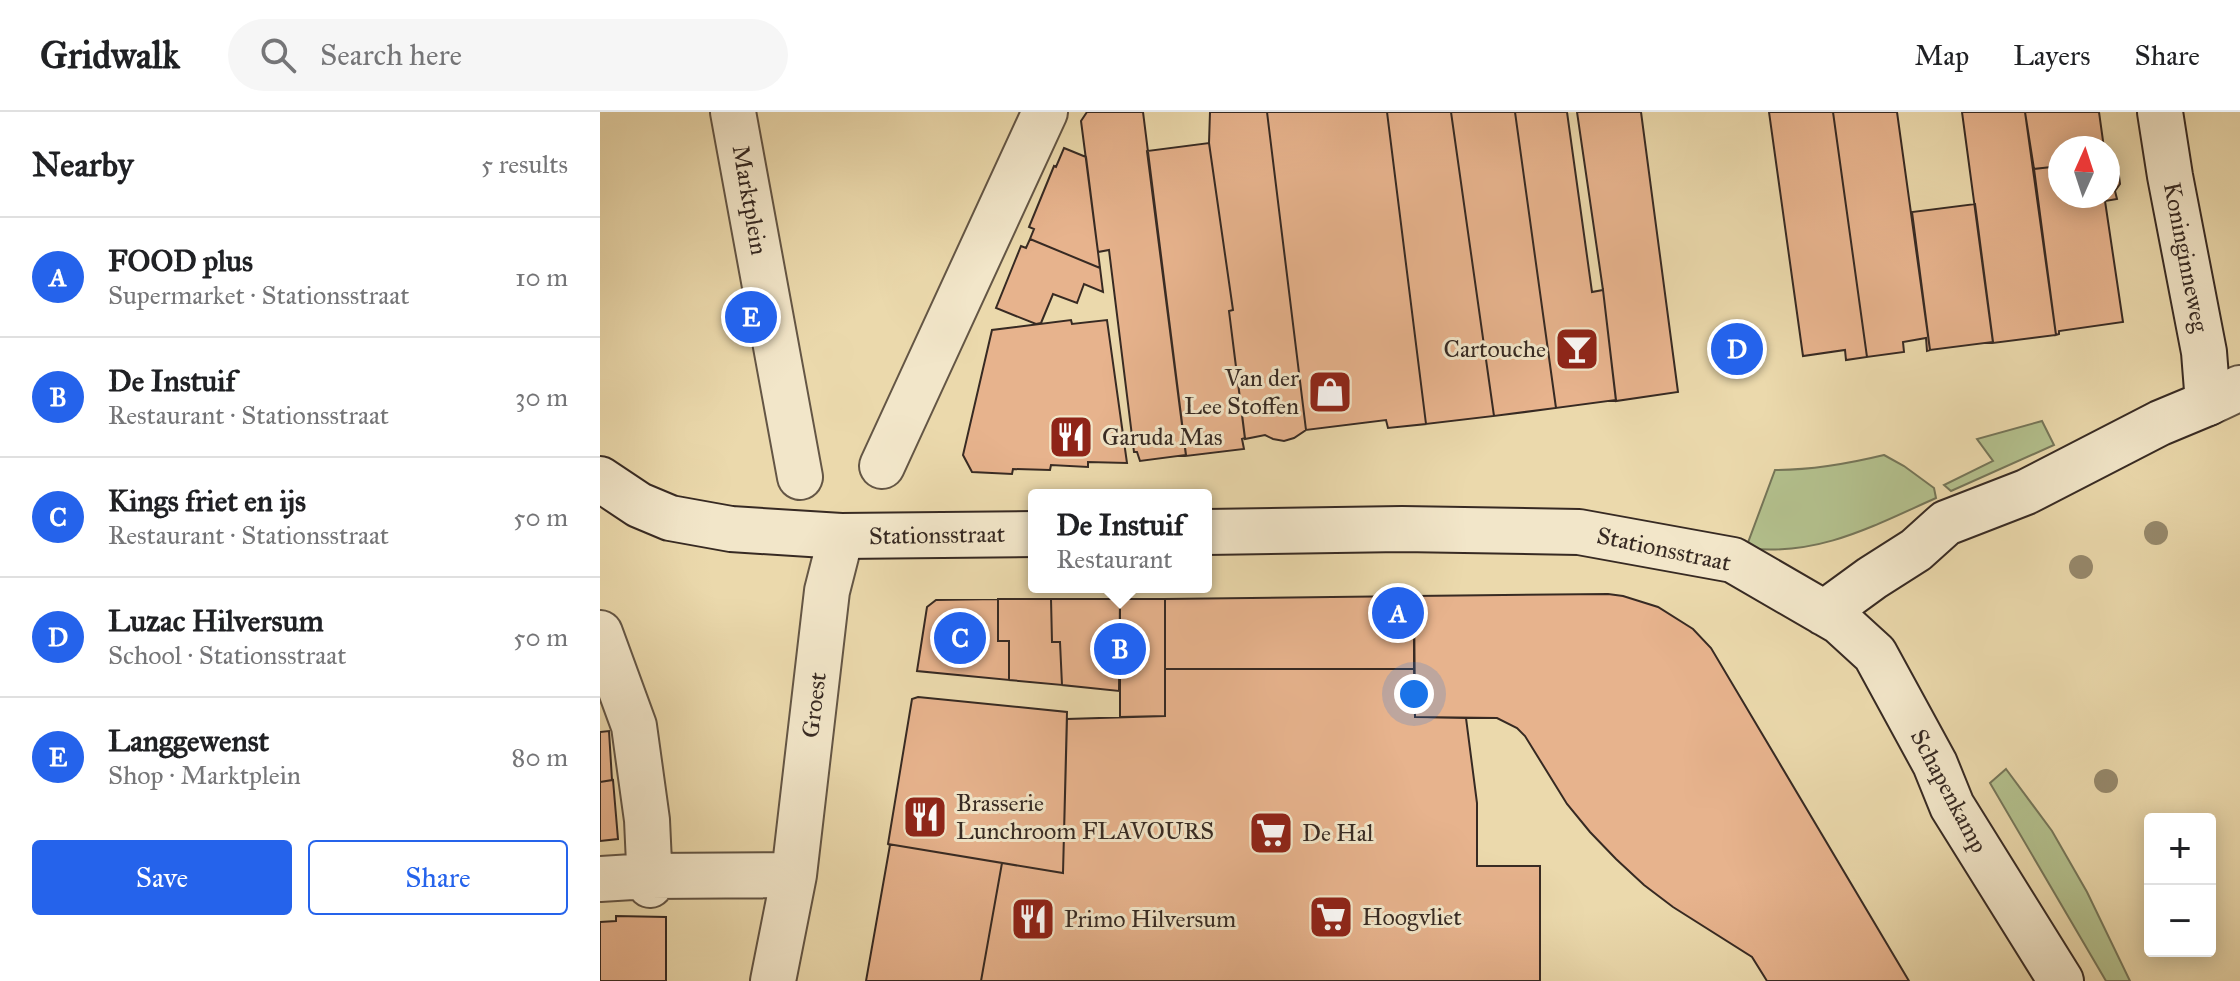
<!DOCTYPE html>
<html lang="en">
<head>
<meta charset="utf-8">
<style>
  :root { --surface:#fff; --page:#f6f6f6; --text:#202124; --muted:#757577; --line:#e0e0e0; --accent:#2563eb }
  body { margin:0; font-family:"IM FELL Great Primer",serif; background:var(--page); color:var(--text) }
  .controls { position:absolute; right:24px; bottom:24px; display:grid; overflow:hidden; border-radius:8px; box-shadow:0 4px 20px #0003 }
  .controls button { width:72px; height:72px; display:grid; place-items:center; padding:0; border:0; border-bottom:2px solid var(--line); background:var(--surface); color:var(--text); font:40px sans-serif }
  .compass { position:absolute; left:1448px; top:24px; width:72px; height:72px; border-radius:50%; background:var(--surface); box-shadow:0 4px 20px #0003; rotate:3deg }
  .you { position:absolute; left:814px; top:582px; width:28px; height:28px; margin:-20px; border:6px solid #fff; border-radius:50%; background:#1a73e8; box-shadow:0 0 0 12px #1a73e833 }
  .badge { display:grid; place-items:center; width:52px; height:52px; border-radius:50%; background:var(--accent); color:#fff; font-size:26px; font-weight:700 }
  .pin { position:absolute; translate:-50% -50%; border:4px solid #fff; box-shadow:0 2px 8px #0006 }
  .popup { position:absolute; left:428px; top:377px; width:184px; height:104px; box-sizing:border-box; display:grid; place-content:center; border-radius:8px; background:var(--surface); filter:drop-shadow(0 2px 6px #0005); font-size:26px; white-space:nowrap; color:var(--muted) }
  .popup b { font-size:30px; color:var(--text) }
  .popup::after { content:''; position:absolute; left:50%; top:100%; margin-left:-16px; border:16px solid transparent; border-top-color:var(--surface) }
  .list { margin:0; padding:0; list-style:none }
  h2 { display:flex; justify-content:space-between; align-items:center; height:104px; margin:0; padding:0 32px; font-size:34px }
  h2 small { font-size:26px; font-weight:400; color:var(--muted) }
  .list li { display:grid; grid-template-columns:52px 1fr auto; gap:24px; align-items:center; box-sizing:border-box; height:120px; padding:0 32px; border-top:2px solid var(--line) }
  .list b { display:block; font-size:30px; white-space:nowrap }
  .list p { margin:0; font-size:26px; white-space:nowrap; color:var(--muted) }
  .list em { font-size:26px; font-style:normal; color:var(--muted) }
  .actions { display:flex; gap:16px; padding:24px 32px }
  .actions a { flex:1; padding:18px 0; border:2px solid var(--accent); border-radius:8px; text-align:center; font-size:28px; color:var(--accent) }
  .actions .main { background:var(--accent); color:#fff }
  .icon { flex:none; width:44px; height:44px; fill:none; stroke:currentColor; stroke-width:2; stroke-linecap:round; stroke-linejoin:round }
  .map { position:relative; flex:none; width:1640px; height:869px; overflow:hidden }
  header { display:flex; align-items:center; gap:48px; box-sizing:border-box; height:112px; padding:0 40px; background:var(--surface); border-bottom:2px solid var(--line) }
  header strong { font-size:38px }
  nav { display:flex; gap:44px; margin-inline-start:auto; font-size:28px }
  .search { width:560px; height:72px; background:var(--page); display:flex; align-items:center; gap:20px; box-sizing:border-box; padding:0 28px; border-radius:44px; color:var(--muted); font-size:30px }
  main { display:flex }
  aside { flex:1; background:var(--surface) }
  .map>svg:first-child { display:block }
  .green { fill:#b3c08d; stroke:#757558; stroke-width:2 }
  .building { fill:#e7b38d; stroke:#372a23; stroke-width:2 }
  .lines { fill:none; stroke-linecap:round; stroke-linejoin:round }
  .street-casing { stroke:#645645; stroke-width:48 }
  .secondary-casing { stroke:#372a23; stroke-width:48 }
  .street { stroke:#f2e6c9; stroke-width:44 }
  .secondary { stroke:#f2e6c9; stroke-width:44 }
  .tree { fill:#96896c }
  .labels { text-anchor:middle; stroke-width:6; stroke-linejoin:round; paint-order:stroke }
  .street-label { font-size:24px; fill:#372a23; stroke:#f2e6c9 }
  .poi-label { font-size:24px; fill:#372a23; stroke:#f2e6c9; text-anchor:start }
</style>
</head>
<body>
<header>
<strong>Gridwalk</strong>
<div class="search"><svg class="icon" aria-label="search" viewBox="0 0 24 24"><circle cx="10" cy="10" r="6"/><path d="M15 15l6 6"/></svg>Search here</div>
<nav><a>Map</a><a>Layers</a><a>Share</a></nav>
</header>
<main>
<aside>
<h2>Nearby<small>5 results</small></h2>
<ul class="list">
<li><span class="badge">A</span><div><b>FOOD plus</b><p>Supermarket · Stationsstraat</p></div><em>10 m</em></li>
<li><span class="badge">B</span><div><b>De Instuif</b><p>Restaurant · Stationsstraat</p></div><em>30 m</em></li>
<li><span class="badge">C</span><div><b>Kings friet en ijs</b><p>Restaurant · Stationsstraat</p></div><em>50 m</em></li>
<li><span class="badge">D</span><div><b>Luzac Hilversum</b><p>School · Stationsstraat</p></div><em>50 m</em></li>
<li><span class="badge">E</span><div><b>Langgewenst</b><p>Shop · Marktplein</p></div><em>80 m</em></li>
</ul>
<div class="actions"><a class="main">Save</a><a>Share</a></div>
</aside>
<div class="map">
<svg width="1640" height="869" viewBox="0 0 1640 869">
  <rect width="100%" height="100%" fill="#ebd9ac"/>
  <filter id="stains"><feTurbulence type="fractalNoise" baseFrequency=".0025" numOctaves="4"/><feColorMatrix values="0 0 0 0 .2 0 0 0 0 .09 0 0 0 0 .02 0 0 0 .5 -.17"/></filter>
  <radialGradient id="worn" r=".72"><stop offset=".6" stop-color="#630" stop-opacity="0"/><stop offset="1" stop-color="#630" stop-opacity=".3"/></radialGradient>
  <path class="green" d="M 1442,309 L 1454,333 L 1351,379 L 1344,373 L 1393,349 L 1377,327 Z
    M 1284,343 L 1304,354 L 1334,376 L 1336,386 C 1273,414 1218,445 1146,436 L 1175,358 C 1213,358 1247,352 1284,343 Z
    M 1406,657 L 1452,719 L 1487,780 L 1530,869 L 1506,869 L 1390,671 Z"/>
  <path class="building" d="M 487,0 L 543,0 L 586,343 L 540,349 L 537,340 L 534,340 L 509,138 L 498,140 L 481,9 Z
    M 610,0 L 667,0 L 706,318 L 694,326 L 684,329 L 673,327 L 665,323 L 645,327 L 629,199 L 633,198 L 609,31 Z
    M 667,0 L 787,0 L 826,312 L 788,316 L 786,308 L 706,318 Z
    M 787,0 L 851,0 L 894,304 L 826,312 Z
    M 851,0 L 915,0 L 956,296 L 894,304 Z
    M 915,0 L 967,0 L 992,180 L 1003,178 L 1016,288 L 956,296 Z
    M 977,0 L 1041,0 L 1078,280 L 1016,289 L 1003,178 Z
    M 1169,0 L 1233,0 L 1267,245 L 1246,248 L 1245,238 L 1203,244 Z
    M 1233,0 L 1297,0 L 1330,238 L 1327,239 L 1326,226 L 1303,230 L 1304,240 L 1267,245 Z
    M 1362,0 L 1425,0 L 1456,223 L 1393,231 Z
    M 1425,0 L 1499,0 L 1504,36 L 1460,36 L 1460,54 L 1434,57 Z
    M 609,31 L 633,198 L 629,199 L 645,326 L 642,327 L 644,337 L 586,344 L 547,39 Z
    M 464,36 L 486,45 L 500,156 L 430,127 L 434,117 L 429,115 L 454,54 L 456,55 Z
    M 1511,46 L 1518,56 L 1520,72 L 1515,79 L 1517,87 L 1505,89 L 1523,210 L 1459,219 L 1459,222 L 1456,223 L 1434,57 L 1460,54 L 1460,84 L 1508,84 L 1508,47 Z
    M 1375,92 L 1393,230 L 1330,238 L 1312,100 Z
    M 430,127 L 500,156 L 503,180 L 484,172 L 477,191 L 453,182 L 441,211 L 436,212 L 396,196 L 421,134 L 426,136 Z
    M 471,208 L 472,212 L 507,208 L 527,351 L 488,350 L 488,355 L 451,353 L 450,358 L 413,357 L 412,362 L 372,360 L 363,343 L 392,218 Z
    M 1008,482 L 1023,484 L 1058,495 L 1093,517 L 1111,536 L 1309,869 L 1167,869 L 1152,845 L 1073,795 L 1044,773 L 1016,747 L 990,720 L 967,692 L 925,624 L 917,616 L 897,606 L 815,605 L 814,484 Z
    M 814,484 L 814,557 L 565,557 L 565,487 Z
    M 398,487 L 398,529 L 409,529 L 409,568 L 317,559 L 327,495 L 336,488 Z
    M 398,487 L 451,487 L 452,530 L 460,530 L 462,573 L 409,568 L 409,529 L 398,529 Z
    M 451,487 L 520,487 L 519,579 L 462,573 L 460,530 L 452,530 Z
    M 520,487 L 565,487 L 565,604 L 520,605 Z
    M 565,557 L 814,557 L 815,605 L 866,606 L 877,691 L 877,754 L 940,754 L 940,869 L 381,869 L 402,751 L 463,761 L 467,607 L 565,604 Z
    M 318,585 L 467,600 L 463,761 L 288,732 L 312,587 Z
    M 9,619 L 12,668 L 0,670 L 0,620 Z
    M 13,668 L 18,727 L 0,729 L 0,670 Z
    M 288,732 L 402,751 L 381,869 L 266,869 L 290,733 Z
    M 16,804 L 66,805 L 66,869 L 0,869 L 0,810 L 16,809 Z"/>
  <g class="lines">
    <g class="street-casing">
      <path id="street" d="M 133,0 L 200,365
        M 1608,291 L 1640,276
        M 282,354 L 445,0
        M 0,521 L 34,614 L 47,708 L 50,773
        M 0,767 L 49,764 L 194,763
        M 173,869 L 194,763 L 227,479 L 241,424"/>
    </g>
    <g class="secondary-casing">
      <path id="secondary" d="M 0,367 L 39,393 L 70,406 L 131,417 L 241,424 L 434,422
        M 606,420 L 802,417 L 979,420 L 1133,448 L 1240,510 L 1275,542 L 1335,652 L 1352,694 L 1461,869
        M 1224,501 L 1272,466 L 1316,438 L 1346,411 L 1426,380 L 1560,311 L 1608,291 L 1604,240 L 1570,64 L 1560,0"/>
    </g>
    <use href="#street" class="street"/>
    <use href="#secondary" class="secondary"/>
  </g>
  <g class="tree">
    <circle cx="1556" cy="421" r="12"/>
    <circle cx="1481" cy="455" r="12"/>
    <circle cx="1506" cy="669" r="12"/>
  </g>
  <defs>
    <g id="bar-square" transform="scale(2.3)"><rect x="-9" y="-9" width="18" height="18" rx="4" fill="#8f2418" stroke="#f2e6c9"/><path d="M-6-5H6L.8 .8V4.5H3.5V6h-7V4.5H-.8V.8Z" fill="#fff"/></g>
    <g id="shop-square" transform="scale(2.3)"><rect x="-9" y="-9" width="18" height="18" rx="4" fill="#8f2418" stroke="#f2e6c9"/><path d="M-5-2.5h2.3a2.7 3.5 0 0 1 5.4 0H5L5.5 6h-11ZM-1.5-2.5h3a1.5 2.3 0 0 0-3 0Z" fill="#fff"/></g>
    <g id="restaurant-square" transform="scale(2.3)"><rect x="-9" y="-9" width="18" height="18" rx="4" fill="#8f2418" stroke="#f2e6c9"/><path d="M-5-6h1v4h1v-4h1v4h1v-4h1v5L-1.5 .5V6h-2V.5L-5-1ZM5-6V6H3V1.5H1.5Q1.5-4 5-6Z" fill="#fff"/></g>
    <g id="supermarket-square" transform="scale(2.3)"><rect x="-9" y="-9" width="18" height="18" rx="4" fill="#8f2418" stroke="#f2e6c9"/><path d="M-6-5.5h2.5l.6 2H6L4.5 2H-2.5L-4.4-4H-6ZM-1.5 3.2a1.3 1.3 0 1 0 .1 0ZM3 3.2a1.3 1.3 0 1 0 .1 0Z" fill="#fff"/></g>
  </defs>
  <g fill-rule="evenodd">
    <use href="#bar-square" x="977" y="237"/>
    <use href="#shop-square" x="730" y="280"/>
    <use href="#restaurant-square" x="471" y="325"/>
    <use href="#restaurant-square" x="325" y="705"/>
    <use href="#supermarket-square" x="671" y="721"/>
    <use href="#supermarket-square" x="731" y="805"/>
    <use href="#restaurant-square" x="433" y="807"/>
  </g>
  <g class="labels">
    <g class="street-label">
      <text transform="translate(150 88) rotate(80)" y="8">Marktplein</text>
      <text transform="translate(1586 145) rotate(79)" y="8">Koninginneweg</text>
      <text transform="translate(337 423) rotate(-1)" y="8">Stationsstraat</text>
      <text transform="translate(1064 437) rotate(12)" y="8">Stationsstraat</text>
      <text transform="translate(214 593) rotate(-83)" y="8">Groest</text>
      <text transform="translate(1349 679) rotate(62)" y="8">Schapenkamp</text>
    </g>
    <g class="poi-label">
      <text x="946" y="245" text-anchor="end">Cartouche</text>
      <text x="699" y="274" text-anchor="end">Van der<tspan x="699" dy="28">Lee Stoffen</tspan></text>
      <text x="502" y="333">Garuda Mas</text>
      <text x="356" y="699">Brasserie<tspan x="356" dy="28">Lunchroom FLAVOURS</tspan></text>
      <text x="702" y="729">De Hal</text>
      <text x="762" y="813">Hoogvliet</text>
      <text x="464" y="815">Primo Hilversum</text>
    </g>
  </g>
  <rect width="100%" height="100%" filter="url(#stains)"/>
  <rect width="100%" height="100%" fill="url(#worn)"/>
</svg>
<div class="controls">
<button>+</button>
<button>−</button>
</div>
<svg class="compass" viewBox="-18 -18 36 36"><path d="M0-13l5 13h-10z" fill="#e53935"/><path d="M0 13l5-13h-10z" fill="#757577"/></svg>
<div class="you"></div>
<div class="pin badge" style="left:798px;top:501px">A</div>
<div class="pin badge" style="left:520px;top:537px">B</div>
<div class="popup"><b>De Instuif</b>Restaurant</div>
<div class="pin badge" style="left:360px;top:526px">C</div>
<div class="pin badge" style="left:1137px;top:237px">D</div>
<div class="pin badge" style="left:151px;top:205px">E</div>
</div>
</main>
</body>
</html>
